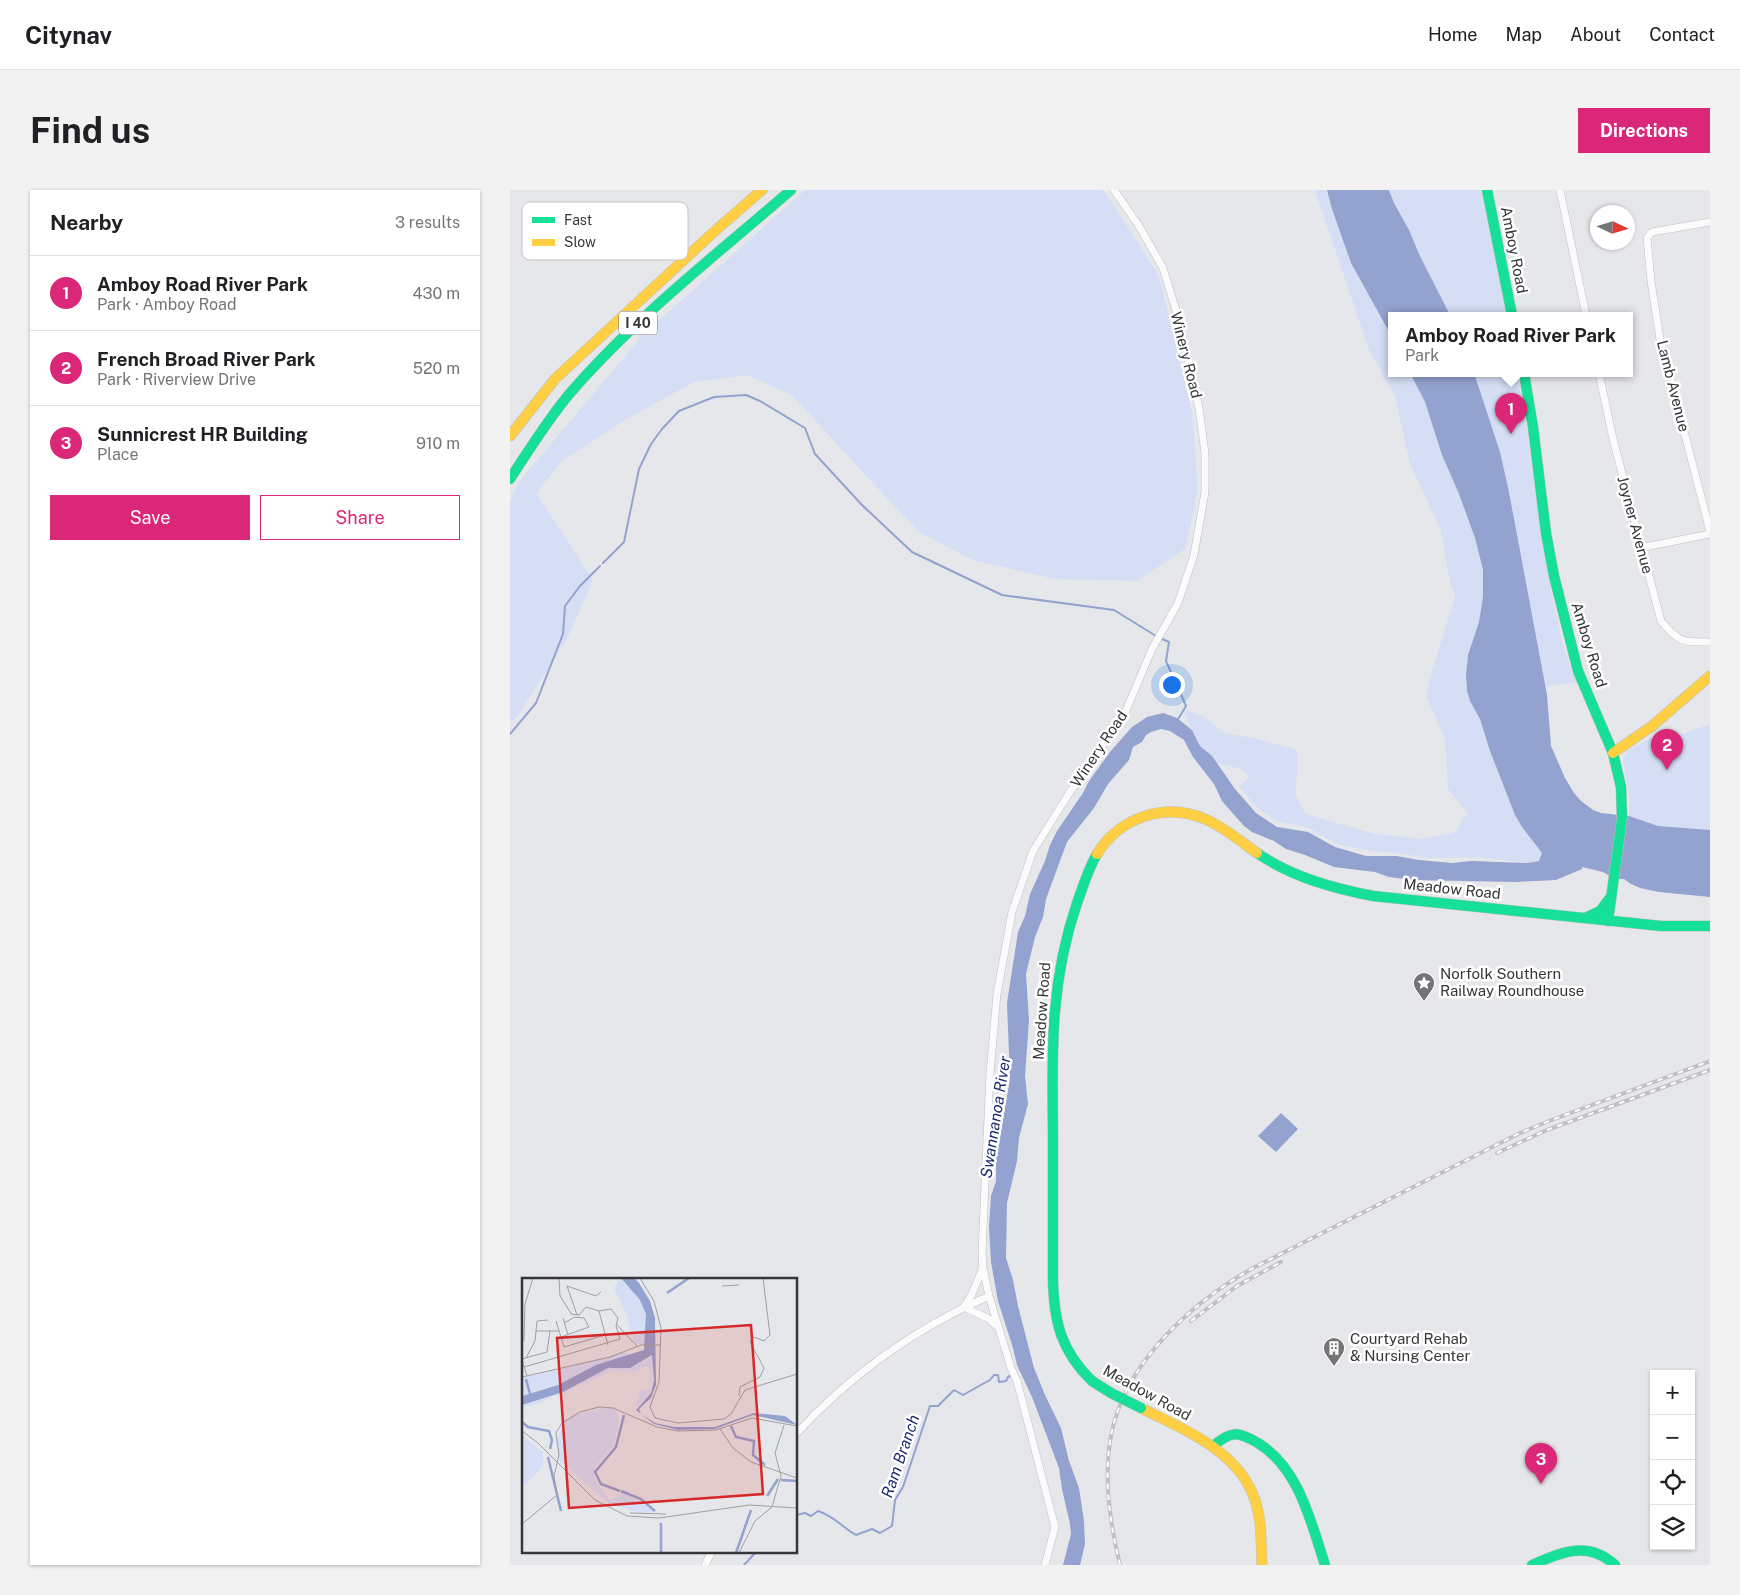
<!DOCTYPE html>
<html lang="en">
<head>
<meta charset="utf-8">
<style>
  :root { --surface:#fff; --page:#f2f2f2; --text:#202124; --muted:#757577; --line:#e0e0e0; --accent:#db2777 }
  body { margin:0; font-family:"Public Sans",sans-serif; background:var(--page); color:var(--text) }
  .controls { position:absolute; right:15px; bottom:15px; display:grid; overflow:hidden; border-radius:0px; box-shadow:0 1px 4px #0004 }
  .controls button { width:45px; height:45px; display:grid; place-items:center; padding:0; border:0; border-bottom:1px solid var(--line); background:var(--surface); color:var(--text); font:25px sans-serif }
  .compass { position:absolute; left:1080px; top:15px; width:45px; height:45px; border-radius:50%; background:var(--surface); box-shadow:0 1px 4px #0004; rotate:94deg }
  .you { position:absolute; left:661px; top:494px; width:18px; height:18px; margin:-12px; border:4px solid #fff; border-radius:50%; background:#1a73e8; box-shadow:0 0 0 8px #1a73e833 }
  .badge { display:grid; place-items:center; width:32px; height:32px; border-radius:50%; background:var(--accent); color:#fff; font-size:16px; font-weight:700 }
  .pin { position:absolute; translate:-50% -41px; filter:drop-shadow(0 1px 2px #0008) }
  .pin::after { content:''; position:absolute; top:26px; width:18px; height:15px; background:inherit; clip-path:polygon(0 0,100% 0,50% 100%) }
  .popup { position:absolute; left:878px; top:122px; width:245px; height:65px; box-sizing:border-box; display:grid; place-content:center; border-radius:0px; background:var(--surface); filter:drop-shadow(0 1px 4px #0005); font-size:16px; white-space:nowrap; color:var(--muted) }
  .popup b { font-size:19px; color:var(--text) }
  .popup::after { content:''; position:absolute; left:50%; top:100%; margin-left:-10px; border:10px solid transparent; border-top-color:var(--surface) }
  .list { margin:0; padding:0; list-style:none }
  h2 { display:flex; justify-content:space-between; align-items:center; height:65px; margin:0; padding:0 20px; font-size:21px }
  h2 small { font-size:16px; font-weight:400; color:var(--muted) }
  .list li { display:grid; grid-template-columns:32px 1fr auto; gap:15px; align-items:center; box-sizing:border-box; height:75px; padding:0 20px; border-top:1px solid var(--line) }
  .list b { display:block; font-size:19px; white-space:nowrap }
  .list p { margin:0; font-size:16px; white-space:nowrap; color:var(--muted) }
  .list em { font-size:16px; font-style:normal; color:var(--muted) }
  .actions { display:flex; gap:10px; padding:15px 20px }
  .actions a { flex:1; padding:11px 0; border:1px solid var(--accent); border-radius:0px; text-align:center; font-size:18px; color:var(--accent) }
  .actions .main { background:var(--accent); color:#fff }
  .icon { flex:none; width:28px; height:28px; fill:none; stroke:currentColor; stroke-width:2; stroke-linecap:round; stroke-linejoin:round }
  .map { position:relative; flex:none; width:1200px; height:1375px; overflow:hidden; border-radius:0px }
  header { display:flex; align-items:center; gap:30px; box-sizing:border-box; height:70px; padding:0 25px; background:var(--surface); border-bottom:1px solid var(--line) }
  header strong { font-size:24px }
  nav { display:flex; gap:28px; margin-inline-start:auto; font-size:18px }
  .intro { display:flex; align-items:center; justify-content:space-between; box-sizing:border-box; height:120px; padding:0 30px }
  h1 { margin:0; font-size:35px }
  .button { padding:12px 22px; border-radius:0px; background:var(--accent); color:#fff; font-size:18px; font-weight:700 }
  main { display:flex; gap:30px; padding:0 30px }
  aside { flex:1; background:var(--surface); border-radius:0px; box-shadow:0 1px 4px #0004 }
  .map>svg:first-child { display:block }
  .green { fill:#d5def5 }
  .water { fill:#93a2cf }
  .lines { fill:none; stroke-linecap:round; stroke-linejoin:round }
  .stream { stroke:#93a2cf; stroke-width:2 }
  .street-casing { stroke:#bec0c2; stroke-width:8 }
  .fast-casing { stroke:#bec0c2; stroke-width:11 }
  .slow-casing { stroke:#bec0c2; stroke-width:11 }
  .street { stroke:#fbfbfc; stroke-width:7 }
  .fast { stroke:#16e098; stroke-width:10 }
  .slow { stroke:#ffcf43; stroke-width:10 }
  .rail-casing { stroke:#c0c1c2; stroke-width:4 }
  .rail { stroke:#fff; stroke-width:2; stroke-dasharray:5.5; stroke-linecap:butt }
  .fast-bridge-casing { stroke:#bec0c2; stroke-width:11; stroke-linecap:butt }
  .fast-bridge { stroke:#16e098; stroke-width:10 }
  .labels { text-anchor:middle; stroke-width:5; stroke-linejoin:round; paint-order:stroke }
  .shield { fill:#fff; stroke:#727273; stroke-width:1 }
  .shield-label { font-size:14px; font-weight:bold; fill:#353637 }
  .street-label { font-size:15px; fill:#353637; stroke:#fff }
  .poi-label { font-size:15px; fill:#353637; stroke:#fff; text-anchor:start }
  .water-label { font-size:16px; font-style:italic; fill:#1b2a74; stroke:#fff }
  .inset-river { fill:none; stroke:#93a2cf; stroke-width:2.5 }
  .inset-road { fill:none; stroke:#9fa0a2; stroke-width:1 }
  .view { fill:#d62828; fill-opacity:0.15; stroke:#d62828; stroke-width:2.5 }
  .inset-edge { fill:none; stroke:#353637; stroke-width:2.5 }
  .key { fill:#fff; stroke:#c2c3c3; stroke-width:1 }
  .key-label { font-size:14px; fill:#353637 }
</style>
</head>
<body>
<header>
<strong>Citynav</strong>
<nav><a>Home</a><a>Map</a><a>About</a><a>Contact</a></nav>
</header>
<div class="intro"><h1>Find us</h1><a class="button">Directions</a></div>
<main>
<aside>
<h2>Nearby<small>3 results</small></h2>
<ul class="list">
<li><span class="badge">1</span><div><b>Amboy Road River Park</b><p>Park · Amboy Road</p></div><em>430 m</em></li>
<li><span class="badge">2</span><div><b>French Broad River Park</b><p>Park · Riverview Drive</p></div><em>520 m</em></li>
<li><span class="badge">3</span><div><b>Sunnicrest HR Building</b><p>Place</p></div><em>910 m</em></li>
</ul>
<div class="actions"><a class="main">Save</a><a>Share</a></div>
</aside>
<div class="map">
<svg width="1200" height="1375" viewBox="0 0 1200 1375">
  <rect width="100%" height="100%" fill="#e5e7ea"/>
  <path class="green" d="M 295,0 L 592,0 L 601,11 L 649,86 L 682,222 L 688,301 L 675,359 L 627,391 L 545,389 L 463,370 L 409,342 L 358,288 L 282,205 L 237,185 L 184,192 L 120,227 L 52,271 L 26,303 L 83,390 L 56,451 L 7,527 L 0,532 L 0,311 L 8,293 L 133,145 Z
    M 805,0 L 817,0 L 822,19 L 841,73 L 882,147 L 882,183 L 900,183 L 915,212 L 932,265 L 949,304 L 965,348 L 973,380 L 973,407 L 969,432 L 958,465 L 956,485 L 957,501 L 960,511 L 970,529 L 980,561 L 1005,625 L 1012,637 L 1033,663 L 1029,671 L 1018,673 L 968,667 L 918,668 L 886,663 L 854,660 L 827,654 L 799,638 L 766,631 L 748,618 L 729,597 L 739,587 L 732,579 L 706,573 L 702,566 L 690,556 L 672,519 L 693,526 L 714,543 L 748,549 L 787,560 L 788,576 L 785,604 L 796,624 L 865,644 L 913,649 L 945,642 L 957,623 L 938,599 L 935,548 L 916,506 L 923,478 L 945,407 L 940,393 L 931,340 L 900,274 L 885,206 L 859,160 Z
    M 880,0 L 971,0 L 997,125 L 940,125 L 884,13 Z
    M 963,183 L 1008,183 C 1020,253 1027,325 1040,395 C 1047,428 1053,461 1066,492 L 1035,497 L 1000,307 L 990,262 Z
    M 1200,534 L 1200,640 L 1148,636 L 1119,626 L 1119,605 L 1113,570 L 1117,561 L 1144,546 L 1147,553 Z"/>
  <path class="water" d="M 817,0 L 879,0 L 884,13 L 899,40 L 909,64 L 940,125 L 882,125 L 882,147 L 841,73 L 822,19 Z
    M 900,183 L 964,183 L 990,262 L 999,302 L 1037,505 L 1041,556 L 1055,588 L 1064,603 L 1071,611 L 1083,620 L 1091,623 L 1119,626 L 1148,636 L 1200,640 L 1200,707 L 1149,702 L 1130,698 L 1121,694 L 1114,689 L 1106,689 L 1093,682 L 1072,677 L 1072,679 L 1046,690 L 1005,692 L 903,690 L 879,687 L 865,682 L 824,677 L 795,665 L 776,659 L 764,651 L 742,642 L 734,636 L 712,611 L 704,594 L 683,567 L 674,550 L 660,541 L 651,539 L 641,542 L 636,545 L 632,552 L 623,557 L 619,570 L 598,594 L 584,618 L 557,652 L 536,709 L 533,727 L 525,747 L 516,784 L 519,830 L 515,886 L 518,914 L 509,948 L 507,971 L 497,1013 L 496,1068 L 503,1090 L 508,1116 L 524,1178 L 535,1205 L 551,1238 L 559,1271 L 569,1298 L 574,1331 L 575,1354 L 570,1375 L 553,1375 L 561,1344 L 560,1334 L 552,1299 L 549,1278 L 522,1207 L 507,1175 L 503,1158 L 488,1111 L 481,1072 L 479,1037 L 481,1006 L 486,991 L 486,968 L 500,889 L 497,813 L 508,742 L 515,726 L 520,704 L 535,671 L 540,655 L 547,641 L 573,603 L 579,591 L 600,562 L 622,537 L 637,527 L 653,523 L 667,528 L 682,540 L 690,556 L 702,566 L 725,599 L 746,623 L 767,637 L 798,642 L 825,657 L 856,666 L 886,666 L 909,670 L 942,673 L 961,671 L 1018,673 L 1029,671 L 1032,663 L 1012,637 L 1005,625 L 980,561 L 970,529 L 960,511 L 957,501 L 956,485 L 958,465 L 969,432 L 973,407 L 973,380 L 965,348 L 949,304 L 932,265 L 915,212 Z
    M 771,923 L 788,939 L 766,962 L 748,946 Z"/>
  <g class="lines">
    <path class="stream" d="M 93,373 L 114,352 L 129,279 L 141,254 L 152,239 L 169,221 L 204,207 L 236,205 L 250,211 L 295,238 L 305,264 L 352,315 L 402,362 L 492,405 L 604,420 L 646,446
      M 650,448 L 659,452 L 656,471 L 676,516 L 667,531
      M 0,544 L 26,513 L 53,444 L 55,416 L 70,396 L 90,376
      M 286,1325 L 295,1323 L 301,1326 L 308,1321 C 324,1326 332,1337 346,1345 L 362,1339 L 370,1343 L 382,1336 L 385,1310 L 393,1297 L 420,1216 L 428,1216 L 444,1200 L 453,1205 L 480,1190 L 484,1185 L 488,1185 L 489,1192 L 496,1191 L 498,1187 L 502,1185
      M 234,1375 L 247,1361"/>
    <g class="street-casing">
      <path id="street" d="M 1050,0 L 1076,125
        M 1200,32 L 1142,42 L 1137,48 L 1141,91 L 1150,149 L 1200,341
        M 1089,183 L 1103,249 L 1151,431 C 1169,453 1173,452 1200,452
        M 1130,358 L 1200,344
        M 473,1078 L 461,1106 L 454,1117 L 479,1129 L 487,1136
        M 286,1244 C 340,1185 406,1138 479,1106
        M 195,1375 L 202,1361
        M 535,1375 L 545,1337 L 507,1191 L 501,1178 L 479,1106 L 473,1078 L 472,1062 L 480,883 L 487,804 L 502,722 L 523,661 L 558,605 L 615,523 L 642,459 L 668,413 L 684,365 L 695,302 L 695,263 L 689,218 L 668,127 L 653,78 L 629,36 L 604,0"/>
    </g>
    <g class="fast-casing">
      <path id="fast" d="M 977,0 L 1002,125
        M 1014,183 L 1023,237 L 1036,343 L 1044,386 L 1068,481 L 1103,563 L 1111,597 L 1112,628 L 1098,731
        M 0,289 C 19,260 38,229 61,202 C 126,127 206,65 281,0
        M 747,663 C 782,687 822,698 863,706 L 1151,736 L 1200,736
        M 1075,728 L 1090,721 L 1100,708
        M 582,1191 C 551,1161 544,1132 543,1090 C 543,1041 543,991 543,942 C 542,859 540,793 567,713 C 573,697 578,679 587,664
        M 703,1256 C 721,1241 727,1241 748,1253 C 789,1278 801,1332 815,1375
        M 1022,1375 C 1052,1362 1078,1350 1105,1375"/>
    </g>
    <g class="slow-casing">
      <path id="slow" d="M 0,246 L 45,189 L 206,40 L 252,0
        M 1103,563 L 1142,536 L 1200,486
        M 587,664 C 610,627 655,612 695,629 C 714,637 730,651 747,663
        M 631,1218 C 678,1242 736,1263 748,1321 C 752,1339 751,1357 752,1375"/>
    </g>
    <use href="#street" class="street"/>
    <use href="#fast" class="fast"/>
    <use href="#slow" class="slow"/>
    <g class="rail-casing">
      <path id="rail" d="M 987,963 L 1037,940 L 1200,880
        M 681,1131 L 727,1096 L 771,1072
        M 610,1375 C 600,1334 593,1288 601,1246 C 614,1173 683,1111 745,1077 L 1010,943 L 1039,931 L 1200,871"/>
    </g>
    <use href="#rail" class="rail"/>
    <g class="fast-bridge-casing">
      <path id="fast-bridge" d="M 582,1191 L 601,1203 L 631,1218"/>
    </g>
    <use href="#fast-bridge" class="fast-bridge"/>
  </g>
  <defs>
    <g id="sight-pin" transform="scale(1.125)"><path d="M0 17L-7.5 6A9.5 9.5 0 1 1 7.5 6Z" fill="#737476" stroke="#fff"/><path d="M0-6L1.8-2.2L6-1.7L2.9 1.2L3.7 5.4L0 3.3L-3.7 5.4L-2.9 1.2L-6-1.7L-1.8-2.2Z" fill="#fff"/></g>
    <g id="building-pin" transform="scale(1.125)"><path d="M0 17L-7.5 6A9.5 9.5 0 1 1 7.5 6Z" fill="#737476" stroke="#fff"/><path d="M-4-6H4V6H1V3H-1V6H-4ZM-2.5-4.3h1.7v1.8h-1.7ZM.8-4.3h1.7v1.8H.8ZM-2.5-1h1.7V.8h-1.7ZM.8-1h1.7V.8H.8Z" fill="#fff"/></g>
  </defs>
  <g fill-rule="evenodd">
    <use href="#sight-pin" x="914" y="793"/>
    <use href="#building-pin" x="824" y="1158"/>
  </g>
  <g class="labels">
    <rect class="shield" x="109" y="121.5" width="38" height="23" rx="4"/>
    <g class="shield-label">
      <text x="128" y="138">I 40</text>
    </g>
    <g class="street-label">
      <text transform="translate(1004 60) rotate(79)" y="5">Amboy Road</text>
      <text transform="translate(676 165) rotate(76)" y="5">Winery Road</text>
      <text transform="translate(1163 196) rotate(76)" y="5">Lamb Avenue</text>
      <text transform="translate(1125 335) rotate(75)" y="5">Joyner Avenue</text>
      <text transform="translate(1079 455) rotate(73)" y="5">Amboy Road</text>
      <text transform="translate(589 559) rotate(-56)" y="5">Winery Road</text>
      <text transform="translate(942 699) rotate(6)" y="5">Meadow Road</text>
      <text transform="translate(532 821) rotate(-86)" y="5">Meadow Road</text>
      <text transform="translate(637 1203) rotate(29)" y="5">Meadow Road</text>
    </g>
    <g class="poi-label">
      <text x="930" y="789">Norfolk Southern<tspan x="930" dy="17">Railway Roundhouse</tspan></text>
      <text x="840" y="1154">Courtyard Rehab<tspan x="840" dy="17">&amp; Nursing Center</tspan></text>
    </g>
    <g class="water-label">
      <text transform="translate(485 927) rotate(-81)" y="6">Swannanoa River</text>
      <text transform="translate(390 1266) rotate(-71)" y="6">Ram Branch</text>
    </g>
  </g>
  <g transform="translate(12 1088)">
    <rect width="275" height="275" fill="#e5e7ea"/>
    <path d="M 99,0 L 119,23 L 124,36 L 124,66 L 115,66 L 112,63 L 104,35 L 92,10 ZM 105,74 L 107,79 L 74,87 L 40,105 L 0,117 L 0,100 ZM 131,78 L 128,115 L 113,130 L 118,113 L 127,111 L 129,94 L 125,88 L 109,95 L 95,92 L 85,95 L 14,126 L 0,130 L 1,126 L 41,114 L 88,89 L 109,89 ZM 82,130 L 91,131 L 96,137 L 96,149 L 91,169 L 73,188 L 72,202 L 89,223 L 101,214 L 133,233 L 118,235 L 88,226 L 37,182 L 34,162 L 42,145 L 52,137 ZM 0,157 L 21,174 L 21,188 L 3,207 L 0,206 Z" fill="#d5def5"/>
    <path d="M 99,0 L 112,0 L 117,5 L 128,23 L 133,40 L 134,107 L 129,120 L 117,131 L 119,136 L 133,145 L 152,149 L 193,149 L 232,135 L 263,138 L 275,147 L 231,137 L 193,151 L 156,152 L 132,146 L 114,132 L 129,115 L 132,102 L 130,77 L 108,90 L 86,90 L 41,114 L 0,127 L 0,118 L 36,107 L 74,87 L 122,72 L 124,36 L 118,22 Z" fill="#93a2cf"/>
    <path class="inset-river" d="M 145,15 L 167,0M 4,101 L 8,116M 0,144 L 6,149 L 27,153 L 30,162 L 28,171M 209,148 L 214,159 L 232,163 L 231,177 L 243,187M 26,179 L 39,233M 259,202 L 275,203M 98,213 L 79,206 L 73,194 L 94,169 L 102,137M 99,213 L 119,221 L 133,233M 245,218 L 256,201M 139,245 L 139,275M 214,275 L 229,232"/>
    <path class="inset-road" d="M 37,0 L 38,18 L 50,37M 118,0 L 132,23 L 139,50 L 137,104 L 128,129 L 133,140 L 156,145 L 202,141 L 209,136 L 223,112 L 275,96M 200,8 L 217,7M 77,33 L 86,67M 55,37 L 45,8 L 74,18 L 79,14M 41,40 L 46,57M 34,43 L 42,69 L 83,57M 95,47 L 115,68M 14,53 L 37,53M 39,59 L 67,49 L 62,40 L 53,39 L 42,45M 2,63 L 3,26 L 11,0M 4,80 L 13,63 L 15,43 L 26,42M 0,81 L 25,74 L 28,53M 0,82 L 5,98M 2,89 L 98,61 L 94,48 L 96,40 L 89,31 L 77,33 L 64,29 L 57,37 L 50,36M 0,99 L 88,79 L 119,67 L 139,67M 217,118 L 218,109 L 238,99 L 242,90 L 228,64 L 232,59 L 242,63 L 248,57 L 241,0M 198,151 L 211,170 L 229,184 L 275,200M 0,153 L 16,165 L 73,222 L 105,238 L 137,240 L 227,227 L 275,230M 108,235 L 144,236M 0,246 L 35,217 L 32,198 L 37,177 L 34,155 L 40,145 L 58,134 L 77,129 L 91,130 L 135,149 L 155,153 L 194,152 L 230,140 L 275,148M 217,275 L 233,243 L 250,229 L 259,198 L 253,175 L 262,147"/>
    <path class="view" d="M 229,47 L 241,216 L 47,230 L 35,60 Z"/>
    <rect width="275" height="275" class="inset-edge"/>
  </g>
  <rect x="12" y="12" width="166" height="58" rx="8" class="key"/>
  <rect x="22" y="27" width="23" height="6" fill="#16e098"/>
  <rect x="22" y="49" width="23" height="7" fill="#ffcf43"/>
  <g class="key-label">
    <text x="54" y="35">Fast</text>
    <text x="54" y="57">Slow</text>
  </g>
</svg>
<div class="controls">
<button>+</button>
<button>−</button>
<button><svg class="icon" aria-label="locate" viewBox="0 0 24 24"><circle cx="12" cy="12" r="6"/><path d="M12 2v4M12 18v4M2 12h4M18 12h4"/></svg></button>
<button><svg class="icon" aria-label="layers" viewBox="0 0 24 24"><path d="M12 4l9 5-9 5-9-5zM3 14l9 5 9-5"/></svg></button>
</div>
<svg class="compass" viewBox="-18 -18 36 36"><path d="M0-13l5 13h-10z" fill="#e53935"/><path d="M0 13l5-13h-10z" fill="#757577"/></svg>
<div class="you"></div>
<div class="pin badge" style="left:1001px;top:244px">1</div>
<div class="popup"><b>Amboy Road River Park</b>Park</div>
<div class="pin badge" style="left:1157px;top:580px">2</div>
<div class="pin badge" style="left:1031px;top:1294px">3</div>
</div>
</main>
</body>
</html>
